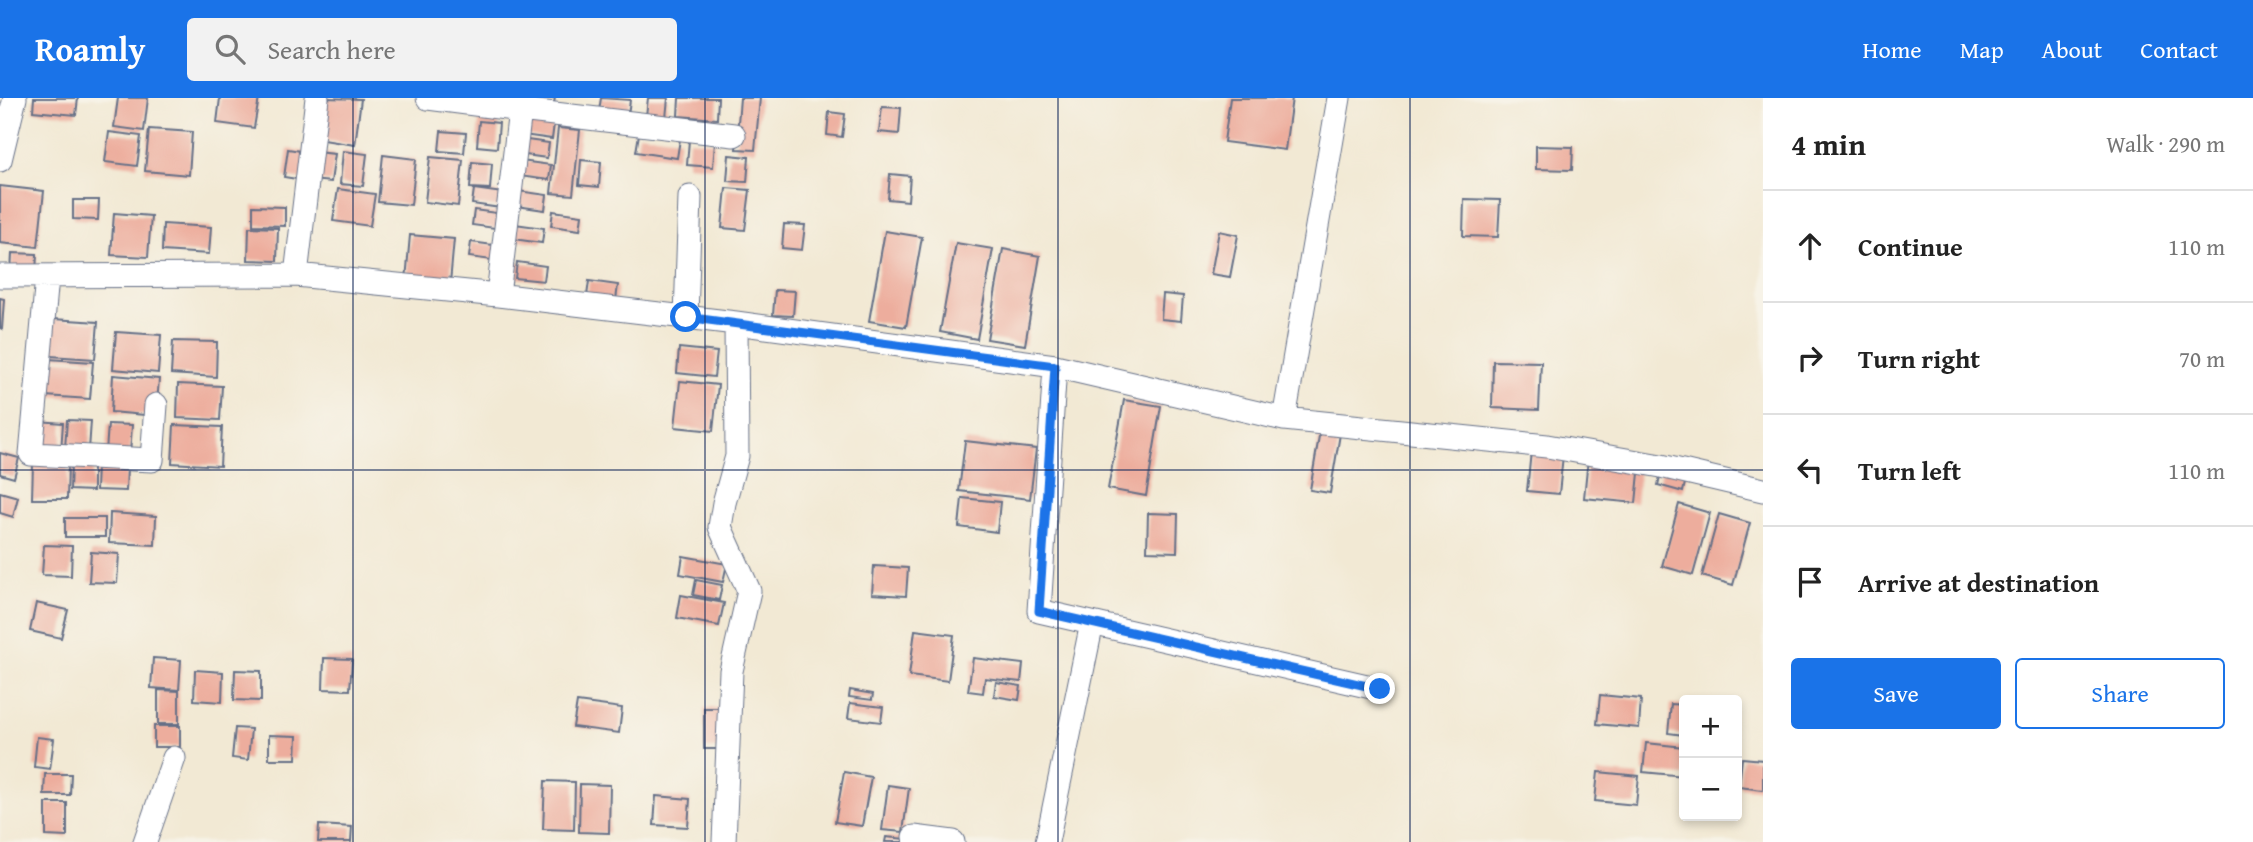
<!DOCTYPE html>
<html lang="en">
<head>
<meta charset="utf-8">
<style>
  :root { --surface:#fff; --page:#f2f2f2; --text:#222; --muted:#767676; --line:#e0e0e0; --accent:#1a73e8 }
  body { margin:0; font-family:"Gentium Book Plus",serif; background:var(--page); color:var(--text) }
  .controls { position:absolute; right:21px; bottom:21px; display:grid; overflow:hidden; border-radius:7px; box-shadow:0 4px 10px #0003 }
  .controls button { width:63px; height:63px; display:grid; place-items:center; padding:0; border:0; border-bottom:2px solid var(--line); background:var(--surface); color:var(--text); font:35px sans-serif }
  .stop { position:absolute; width:21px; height:21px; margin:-16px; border:5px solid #1a73e8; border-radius:50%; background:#fff }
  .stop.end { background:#1a73e8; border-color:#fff; box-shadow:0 2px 7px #0008 }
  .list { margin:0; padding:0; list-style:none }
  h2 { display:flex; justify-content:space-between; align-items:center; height:91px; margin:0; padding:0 28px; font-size:30px }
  h2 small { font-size:23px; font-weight:400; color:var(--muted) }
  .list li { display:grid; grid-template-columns:46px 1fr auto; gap:21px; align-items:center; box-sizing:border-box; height:112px; padding:0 28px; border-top:2px solid var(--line) }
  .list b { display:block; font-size:26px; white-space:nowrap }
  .list em { font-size:23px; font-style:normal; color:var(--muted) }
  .actions { display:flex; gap:14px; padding:21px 28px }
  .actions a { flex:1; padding:16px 0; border:2px solid var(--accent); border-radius:7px; text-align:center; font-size:24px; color:var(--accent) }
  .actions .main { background:var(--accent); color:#fff }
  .icon { flex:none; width:38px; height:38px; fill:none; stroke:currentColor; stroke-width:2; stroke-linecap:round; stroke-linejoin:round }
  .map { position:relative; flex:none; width:1763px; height:744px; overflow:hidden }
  header { display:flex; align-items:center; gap:42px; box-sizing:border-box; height:98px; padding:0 35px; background:var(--accent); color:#fff }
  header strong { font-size:33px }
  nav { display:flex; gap:38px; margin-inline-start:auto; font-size:24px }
  .search { width:490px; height:63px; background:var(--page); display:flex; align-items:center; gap:18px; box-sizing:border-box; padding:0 24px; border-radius:7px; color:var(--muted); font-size:26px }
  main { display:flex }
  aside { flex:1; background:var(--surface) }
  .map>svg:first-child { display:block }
  .building { fill:#edad9d }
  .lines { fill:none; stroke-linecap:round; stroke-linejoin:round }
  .minor-casing { stroke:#667087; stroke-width:25 }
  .minor { stroke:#fff; stroke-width:23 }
  .route { stroke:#1a73e8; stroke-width:9 }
  .grid { fill:none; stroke:#1b2f5e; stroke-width:2; stroke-opacity:0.55 }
</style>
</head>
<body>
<header>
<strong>Roamly</strong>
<div class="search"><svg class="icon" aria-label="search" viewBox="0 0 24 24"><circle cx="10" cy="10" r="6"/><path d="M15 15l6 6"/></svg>Search here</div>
<nav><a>Home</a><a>Map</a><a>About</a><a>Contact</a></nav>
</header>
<main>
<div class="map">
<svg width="1763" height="744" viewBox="0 0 1763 744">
  <rect width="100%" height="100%" fill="#f7f3e8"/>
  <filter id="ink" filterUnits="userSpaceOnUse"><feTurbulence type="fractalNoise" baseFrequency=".0143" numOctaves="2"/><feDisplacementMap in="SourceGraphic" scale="14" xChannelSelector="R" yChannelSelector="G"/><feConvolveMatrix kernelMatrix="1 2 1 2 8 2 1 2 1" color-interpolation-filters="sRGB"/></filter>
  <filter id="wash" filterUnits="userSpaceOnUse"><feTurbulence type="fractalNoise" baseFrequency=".00686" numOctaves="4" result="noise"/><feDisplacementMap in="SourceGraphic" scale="28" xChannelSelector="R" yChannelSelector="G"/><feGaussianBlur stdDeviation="1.57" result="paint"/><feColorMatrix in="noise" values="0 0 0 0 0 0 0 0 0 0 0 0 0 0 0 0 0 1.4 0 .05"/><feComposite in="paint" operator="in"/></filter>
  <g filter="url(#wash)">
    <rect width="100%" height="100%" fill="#f2e9d4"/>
    <g id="blocks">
      <path class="building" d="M 34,0 L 78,0 L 76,17 L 33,13 Z
        M 118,0 L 148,0 L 144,33 L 114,29 Z
        M 220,0 L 259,0 L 254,30 L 217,25 Z
        M 323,0 L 361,1 L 355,47 L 317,41 Z
        M 534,0 L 555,0 L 554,5 L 534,4 Z
        M 601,0 L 630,2 L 628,17 L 599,13 Z
        M 648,0 L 668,0 L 666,20 L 646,18 Z
        M 679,0 L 718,0 L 717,21 L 678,18 Z
        M 740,0 L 760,0 L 755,52 L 736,51 Z
        M 1230,0 L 1292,0 L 1285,52 L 1224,44 Z
        M 882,9 L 901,10 L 899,36 L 879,34 Z
        M 829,14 L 845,16 L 842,39 L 827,37 Z
        M 525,22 L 554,26 L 552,41 L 523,37 Z
        M 479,23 L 499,25 L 497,50 L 477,48 Z
        M 558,30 L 580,32 L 573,97 L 551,95 Z
        M 149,31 L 192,34 L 189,77 L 145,73 Z
        M 441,33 L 466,35 L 464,55 L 439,53 Z
        M 109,34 L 141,38 L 137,68 L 105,64 Z
        M 639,36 L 680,41 L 677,60 L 636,54 Z
        M 520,41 L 549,45 L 547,60 L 518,56 Z
        M 689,42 L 715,44 L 713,69 L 687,67 Z
        M 1536,48 L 1573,49 L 1572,72 L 1536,71 Z
        M 288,51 L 307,54 L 303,82 L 284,79 Z
        M 343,53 L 367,56 L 363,88 L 340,86 Z
        M 316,54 L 335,56 L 331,84 L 312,82 Z
        M 383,57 L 416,61 L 411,107 L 378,104 Z
        M 729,57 L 749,59 L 747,84 L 727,83 Z
        M 430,59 L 463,62 L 458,108 L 425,104 Z
        M 581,62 L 601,64 L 599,89 L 579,87 Z
        M 521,63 L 551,67 L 549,82 L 519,78 Z
        M 472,64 L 492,66 L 490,91 L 470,90 Z
        M 890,76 L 910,78 L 908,103 L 888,101 Z
        M 0,88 L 44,93 L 38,149 L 0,145 Z
        M 726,90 L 750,92 L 745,132 L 722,130 Z
        M 338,91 L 375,96 L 370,128 L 333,123 Z
        M 474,91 L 503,95 L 501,110 L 472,106 Z
        M 518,93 L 547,97 L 545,112 L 516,108 Z
        M 1464,101 L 1500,102 L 1498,139 L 1463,138 Z
        M 73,102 L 99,102 L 98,122 L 73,121 Z
        M 253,108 L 285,109 L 285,128 L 253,127 Z
        M 474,112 L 504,116 L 502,131 L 472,127 Z
        M 553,113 L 582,117 L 580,132 L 551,128 Z
        M 114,115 L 151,118 L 148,159 L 111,157 Z
        M 163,126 L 211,129 L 209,156 L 162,153 Z
        M 515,126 L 544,130 L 542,145 L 513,141 Z
        M 784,126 L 805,127 L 802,152 L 782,150 Z
        M 249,129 L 278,130 L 277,163 L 248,162 Z
        M 885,133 L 922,139 L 906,229 L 869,223 Z
        M 1219,133 L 1238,137 L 1230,179 L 1211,176 Z
        M 410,137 L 454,141 L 450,185 L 406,182 Z
        M 471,144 L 501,148 L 499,163 L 469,159 Z
        M 956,145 L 993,151 L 977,241 L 940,234 Z
        M 1003,151 L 1040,158 L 1025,247 L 987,241 Z
        M 12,155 L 37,156 L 36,175 L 11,175 Z
        M 517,164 L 546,168 L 544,183 L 515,180 Z
        M 589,183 L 618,187 L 616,202 L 587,198 Z
        M 775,192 L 795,193 L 793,218 L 773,217 Z
        M 1163,196 L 1183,198 L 1181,223 L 1161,221 Z
        M 0,200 L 4,201 L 2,231 L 0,230 Z
        M 53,221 L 98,224 L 95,261 L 50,258 Z
        M 116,234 L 161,237 L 158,275 L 113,271 Z
        M 173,243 L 217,244 L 216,279 L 171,276 Z
        M 679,250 L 717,254 L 714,279 L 677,275 Z
        M 48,261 L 93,264 L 90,301 L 45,298 Z
        M 1493,263 L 1541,264 L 1539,312 L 1492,310 Z
        M 113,277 L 159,281 L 156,318 L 111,314 Z
        M 680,283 L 718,287 L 713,333 L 675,329 Z
        M 178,286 L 222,288 L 220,322 L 177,320 Z
        M 1124,302 L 1161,308 L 1146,398 L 1108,391 Z
        M 67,322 L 91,323 L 89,352 L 65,350 Z
        M 38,323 L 63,325 L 61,353 L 37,352 Z
        M 108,326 L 132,327 L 130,356 L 106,354 Z
        M 174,327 L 222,329 L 220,368 L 172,365 Z
        M 1320,332 L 1340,336 L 1330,395 L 1310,392 Z
        M 965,343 L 1036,351 L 1030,401 L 959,393 Z
        M 1531,353 L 1563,357 L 1559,396 L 1527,393 Z
        M 0,355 L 19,360 L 14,380 L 0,376 Z
        M 1588,360 L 1640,365 L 1636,405 L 1584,400 Z
        M 33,366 L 68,366 L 67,401 L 32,401 Z
        M 71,367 L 93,368 L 93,393 L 70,392 Z
        M 97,367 L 127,368 L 126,393 L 96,392 Z
        M 1662,370 L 1687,376 L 1683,394 L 1658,387 Z
        M 0,394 L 18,399 L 13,419 L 0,415 Z
        M 962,400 L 1000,404 L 997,434 L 959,429 Z
        M 1679,406 L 1710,415 L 1693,477 L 1662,468 Z
        M 110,415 L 156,418 L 155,447 L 109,445 Z
        M 1148,415 L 1178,416 L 1177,454 L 1147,453 Z
        M 1719,416 L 1750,425 L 1733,487 L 1702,478 Z
        M 65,420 L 105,420 L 105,439 L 65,439 Z
        M 44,447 L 72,448 L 71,478 L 42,477 Z
        M 91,454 L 119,456 L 117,485 L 89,484 Z
        M 683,458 L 727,466 L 723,484 L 680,476 Z
        M 874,468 L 908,470 L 906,498 L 872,496 Z
        M 696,482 L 722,487 L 719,502 L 693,497 Z
        M 681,497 L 724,505 L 719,528 L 677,520 Z
        M 36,505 L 68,512 L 61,540 L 30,533 Z
        M 915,532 L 954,537 L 948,583 L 909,578 Z
        M 153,560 L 181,562 L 179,592 L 151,590 Z
        M 324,560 L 352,561 L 350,592 L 323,591 Z
        M 973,560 L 1023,566 L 1021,584 L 985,580 L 983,595 L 968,593 Z
        M 195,572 L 223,574 L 222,604 L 194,602 Z
        M 235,572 L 261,573 L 261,603 L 234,602 Z
        M 996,584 L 1021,588 L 1019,602 L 994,598 Z
        M 158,592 L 179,593 L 179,626 L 158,626 Z
        M 850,592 L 873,596 L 872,602 L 849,599 Z
        M 1600,597 L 1641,601 L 1639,630 L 1597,626 Z
        M 577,604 L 622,610 L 619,635 L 573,629 Z
        M 850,605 L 883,609 L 881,624 L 848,620 Z
        M 1671,606 L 1684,607 L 1684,637 L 1668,635 Z
        M 704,610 L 735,610 L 734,651 L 704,651 Z
        M 154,628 L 180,628 L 180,649 L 154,649 Z
        M 235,630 L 251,631 L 248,662 L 232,660 Z
        M 269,637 L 297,638 L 296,661 L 269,661 Z
        M 37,639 L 54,641 L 50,671 L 34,669 Z
        M 1646,645 L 1684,649 L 1684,678 L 1643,674 Z
        M 1742,660 L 1763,662 L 1763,692 L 1739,689 Z
        M 844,674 L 871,679 L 862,728 L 835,724 Z
        M 1598,674 L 1639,678 L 1636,707 L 1595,703 Z
        M 45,676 L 71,676 L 70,697 L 44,697 Z
        M 545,683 L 575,684 L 574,732 L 543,731 Z
        M 580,686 L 610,687 L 609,735 L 579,734 Z
        M 888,687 L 909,690 L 903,734 L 882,732 Z
        M 656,698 L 690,701 L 688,729 L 654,727 Z
        M 46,705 L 67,705 L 67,739 L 46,738 Z
        M 319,727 L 352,729 L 351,744 L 318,744 Z
        M 886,739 L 915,742 L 915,744 L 885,744 Z"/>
    </g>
  </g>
  <g filter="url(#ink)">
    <use href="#blocks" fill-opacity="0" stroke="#667087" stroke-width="2"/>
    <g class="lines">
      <g class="minor-casing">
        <path id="minor" d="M 428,0 L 520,12
          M 0,62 L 15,0
          M 296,177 L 317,0
          M 0,178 L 296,177 L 498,197 L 736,225 L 1055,268 L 1284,321 L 1547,348 L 1661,368 L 1763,392
          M 47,179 L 31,356 L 152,362 L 156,307
          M 498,197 L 520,12 L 734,37
          M 686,219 L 690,99
          M 1055,268 L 1039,513 L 1380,591
          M 1284,321 L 1339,0
          M 914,739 L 953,744
          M 145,744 L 174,660
          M 724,744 L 731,573 L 749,493 L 720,429 L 724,405 L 737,358 L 736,225
          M 1047,744 L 1092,525"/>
      </g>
      <use href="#minor" class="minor"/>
    </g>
  </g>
  <g class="lines" filter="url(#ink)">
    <path class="route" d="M 686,219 L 1055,268 L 1039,513 L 1380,591"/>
  </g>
  <path class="grid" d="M 353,0 L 353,744M 705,0 L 705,744M 1058,0 L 1058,744M 1410,0 L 1410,744M 0,372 L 1763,372"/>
</svg>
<div class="controls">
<button>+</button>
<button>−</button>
</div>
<div class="stop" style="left:686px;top:219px"></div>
<div class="stop end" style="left:1380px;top:591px"></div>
</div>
<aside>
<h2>4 min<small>Walk · 290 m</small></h2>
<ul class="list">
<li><svg class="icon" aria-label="ahead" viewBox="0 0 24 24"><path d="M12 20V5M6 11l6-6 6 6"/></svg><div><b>Continue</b></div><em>110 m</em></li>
<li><svg class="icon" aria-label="right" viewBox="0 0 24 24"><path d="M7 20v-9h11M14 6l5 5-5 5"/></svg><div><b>Turn right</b></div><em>70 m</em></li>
<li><svg class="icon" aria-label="left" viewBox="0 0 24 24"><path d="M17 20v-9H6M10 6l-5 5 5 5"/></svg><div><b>Turn left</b></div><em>110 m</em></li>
<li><svg class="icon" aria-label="arrive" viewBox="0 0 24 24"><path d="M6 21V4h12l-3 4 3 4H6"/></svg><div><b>Arrive at destination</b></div></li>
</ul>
<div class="actions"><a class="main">Save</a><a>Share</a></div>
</aside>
</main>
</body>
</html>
